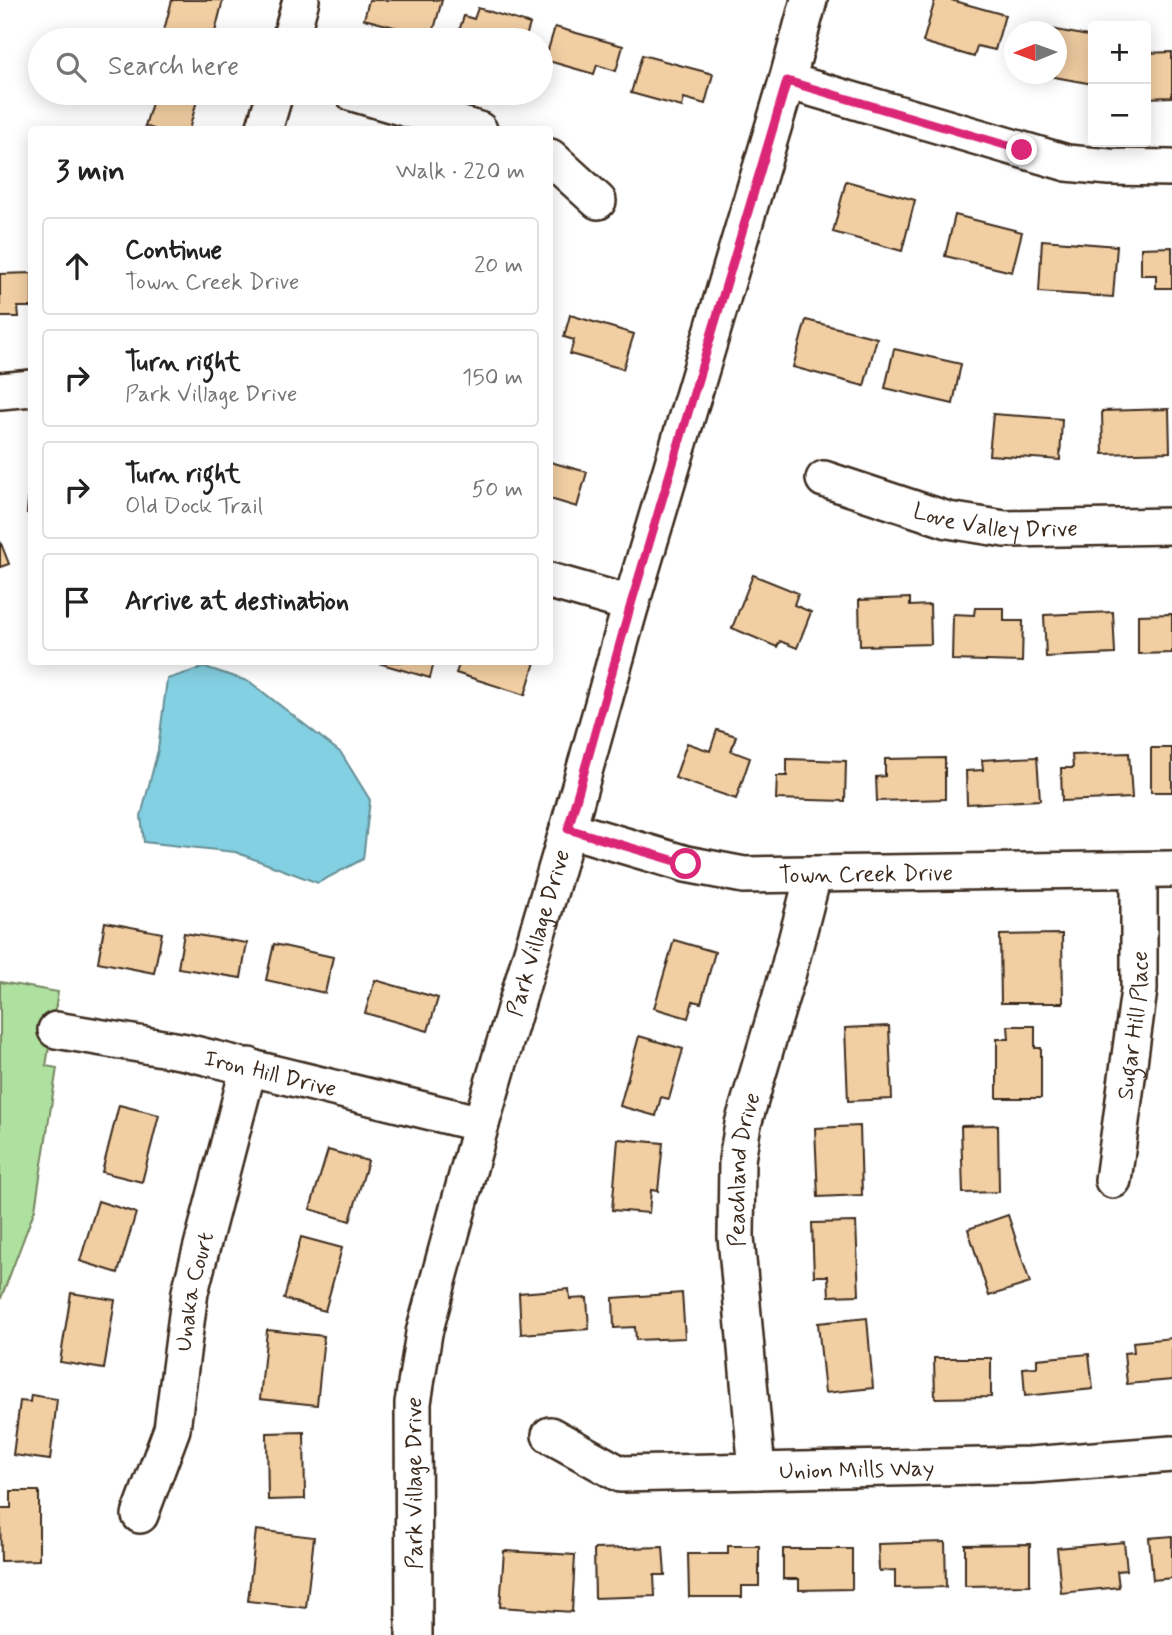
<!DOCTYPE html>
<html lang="en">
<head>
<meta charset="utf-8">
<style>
  :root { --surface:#fff; --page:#f2f2f2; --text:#222; --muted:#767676; --line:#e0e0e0 }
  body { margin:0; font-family:Mynerve,sans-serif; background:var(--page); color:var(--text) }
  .controls { position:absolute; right:21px; top:21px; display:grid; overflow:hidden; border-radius:7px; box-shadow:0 4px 18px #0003 }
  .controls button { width:63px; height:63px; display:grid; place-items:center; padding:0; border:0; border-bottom:2px solid var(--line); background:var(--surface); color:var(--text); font:35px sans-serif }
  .compass { position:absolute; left:1004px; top:21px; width:63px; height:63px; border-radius:50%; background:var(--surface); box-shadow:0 4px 18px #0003; rotate:269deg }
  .stop { position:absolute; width:21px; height:21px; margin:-16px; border:5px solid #db2777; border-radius:50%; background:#fff }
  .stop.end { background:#db2777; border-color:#fff; box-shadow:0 2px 7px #0008 }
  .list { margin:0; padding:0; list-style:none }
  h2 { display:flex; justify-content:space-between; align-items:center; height:91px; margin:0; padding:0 28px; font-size:30px }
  h2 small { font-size:23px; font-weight:400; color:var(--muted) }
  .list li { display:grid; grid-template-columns:46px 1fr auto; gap:21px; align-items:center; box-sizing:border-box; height:98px; margin:0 14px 14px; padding:0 14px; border:2px solid var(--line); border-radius:7px }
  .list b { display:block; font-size:26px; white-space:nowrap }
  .list p { margin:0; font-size:23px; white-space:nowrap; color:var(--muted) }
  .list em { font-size:23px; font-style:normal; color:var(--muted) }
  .icon { flex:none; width:38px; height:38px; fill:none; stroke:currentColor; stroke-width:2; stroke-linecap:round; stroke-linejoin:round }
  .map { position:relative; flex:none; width:1172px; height:1635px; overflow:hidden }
  .search { position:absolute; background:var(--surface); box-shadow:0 4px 18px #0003; left:28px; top:28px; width:525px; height:77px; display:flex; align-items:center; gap:18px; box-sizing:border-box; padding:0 24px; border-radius:38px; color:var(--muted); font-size:26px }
  .panel { position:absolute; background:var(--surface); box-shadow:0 4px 18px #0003; left:28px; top:126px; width:525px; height:539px; border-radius:7px }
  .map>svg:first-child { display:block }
  .green { fill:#aee0a0; stroke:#74855f; stroke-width:2 }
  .water { fill:#83d0e2; stroke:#668e94; stroke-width:2 }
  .building { fill:#f2cfa3; stroke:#3b2a1e; stroke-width:2 }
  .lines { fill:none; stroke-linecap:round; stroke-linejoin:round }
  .minor-casing { stroke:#3b2a1e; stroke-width:40 }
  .minor { stroke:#fff; stroke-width:35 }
  .route { stroke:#db2777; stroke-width:9 }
  .labels { text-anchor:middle; stroke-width:7; stroke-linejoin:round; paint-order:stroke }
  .street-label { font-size:23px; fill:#3b2a1e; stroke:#fff }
</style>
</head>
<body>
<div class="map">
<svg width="1172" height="1635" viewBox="0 0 1172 1635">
  <rect width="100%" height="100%" fill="#fff"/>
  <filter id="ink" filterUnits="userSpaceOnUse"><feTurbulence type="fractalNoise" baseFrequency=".0143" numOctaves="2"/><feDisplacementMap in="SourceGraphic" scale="14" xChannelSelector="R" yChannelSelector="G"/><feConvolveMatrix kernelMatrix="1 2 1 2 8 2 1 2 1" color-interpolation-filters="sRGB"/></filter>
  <g filter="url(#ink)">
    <path class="green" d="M 0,982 L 58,992 L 46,1066 L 57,1068 L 35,1209 L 0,1301 Z"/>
    <path class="water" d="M 205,667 L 250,682 L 341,753 L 370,800 L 363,859 L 318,883 L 235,852 L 144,842 L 141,816 L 158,750 L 167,679 Z"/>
    <path class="building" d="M 172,0 L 223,0 L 213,40 L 188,40 L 163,34 Z
      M 369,0 L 442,0 L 432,37 L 364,19 Z
      M 935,0 L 951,0 L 1005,15 L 995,50 L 977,46 L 974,57 L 923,42 Z
      M 478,8 L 530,24 L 525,40 L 456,40 L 464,16 L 474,19 Z
      M 555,27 L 623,46 L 616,71 L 597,65 L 594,74 L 545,60 Z
      M 1041,27 L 1093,37 L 1093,84 L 1038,74 L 1056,74 L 1056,32 L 1040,32 Z
      M 1172,52 L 1172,97 L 1146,98 L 1146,53 Z
      M 642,55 L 713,74 L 705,104 L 684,98 L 682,107 L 631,93 Z
      M 155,93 L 199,93 L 189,130 L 156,130 L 145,126 Z
      M 846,181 L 915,200 L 902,251 L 833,232 Z
      M 955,215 L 1022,232 L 1012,272 L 945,256 Z
      M 1042,240 L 1117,246 L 1113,297 L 1039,292 Z
      M 1172,247 L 1172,288 L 1156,288 L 1156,275 L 1141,275 L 1141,248 Z
      M 32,273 L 32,307 L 18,307 L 19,317 L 0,317 L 0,274 Z
      M 570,315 L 634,334 L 623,369 L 570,354 L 574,340 L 564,337 Z
      M 806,320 L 877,338 L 864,386 L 793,367 Z
      M 894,349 L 961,364 L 953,404 L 885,388 Z
      M 1169,409 L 1170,452 L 1103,454 L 1102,411 Z
      M 993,414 L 1062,419 L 1060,460 L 989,455 Z
      M 550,462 L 587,472 L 577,507 L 550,499 Z
      M 31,465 L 32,465 L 32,513 L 27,513 Z
      M 0,541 L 9,564 L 0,567 Z
      M 753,575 L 798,593 L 794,605 L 811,612 L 797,648 L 780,641 L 777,647 L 732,628 Z
      M 910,598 L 910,606 L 930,605 L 931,644 L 860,646 L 859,600 Z
      M 975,608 L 1004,608 L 1004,621 L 1023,621 L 1022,662 L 952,660 L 953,614 L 974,615 Z
      M 1113,612 L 1115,654 L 1046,657 L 1044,615 Z
      M 1172,614 L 1172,653 L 1138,654 L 1138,615 Z
      M 375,662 L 434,662 L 430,678 Z
      M 460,662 L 535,662 L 525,695 L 456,673 Z
      M 717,730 L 736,736 L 731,751 L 750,758 L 736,799 L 675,778 L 687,743 L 710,751 Z
      M 1151,748 L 1172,748 L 1172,792 L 1151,792 Z
      M 1129,753 L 1132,798 L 1062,801 L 1061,768 L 1073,768 L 1072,755 Z
      M 1037,757 L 1040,800 L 967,804 L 966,771 L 983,770 L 982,760 Z
      M 945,758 L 945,799 L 877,801 L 876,777 L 885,776 L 885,759 Z
      M 787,759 L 846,761 L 845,801 L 776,799 L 777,776 L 787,776 Z
      M 105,922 L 162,933 L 154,973 L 98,962 Z
      M 184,933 L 247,943 L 241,978 L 178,968 Z
      M 1062,934 L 1063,1003 L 1001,1003 L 1000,935 Z
      M 674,940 L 715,952 L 701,1003 L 693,1001 L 688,1018 L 654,1008 Z
      M 274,944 L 333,957 L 325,993 L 266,980 Z
      M 375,980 L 438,998 L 428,1031 L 365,1013 Z
      M 889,1026 L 892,1099 L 848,1101 L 845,1028 Z
      M 1008,1026 L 1035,1026 L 1035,1048 L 1041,1048 L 1041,1098 L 997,1098 L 997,1039 L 1009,1039 Z
      M 639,1036 L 683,1049 L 669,1099 L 661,1097 L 656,1116 L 620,1106 Z
      M 119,1105 L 159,1115 L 142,1182 L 102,1172 Z
      M 998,1125 L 999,1192 L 963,1193 L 961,1126 Z
      M 860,1126 L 862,1195 L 818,1197 L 815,1128 Z
      M 618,1139 L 663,1143 L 658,1191 L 651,1190 L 649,1213 L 612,1210 Z
      M 328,1150 L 368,1161 L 350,1221 L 310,1209 Z
      M 98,1201 L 136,1213 L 118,1273 L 80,1261 Z
      M 1008,1215 L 1030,1283 L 989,1296 L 968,1229 Z
      M 856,1222 L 859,1295 L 829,1296 L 828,1276 L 814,1276 L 812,1223 Z
      M 301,1237 L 342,1248 L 325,1311 L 284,1299 Z
      M 569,1289 L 570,1299 L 587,1298 L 589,1329 L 521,1334 L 519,1293 Z
      M 71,1293 L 115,1300 L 104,1369 L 60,1362 Z
      M 682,1293 L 685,1338 L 636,1340 L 635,1327 L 614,1328 L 613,1298 Z
      M 867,1318 L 873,1388 L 825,1393 L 818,1323 Z
      M 267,1330 L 324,1336 L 317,1405 L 260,1399 Z
      M 1172,1338 L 1172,1380 L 1127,1384 L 1124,1353 L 1134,1352 L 1133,1342 Z
      M 1089,1354 L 1093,1389 L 1025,1396 L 1023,1368 L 1037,1367 L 1037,1359 Z
      M 934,1358 L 991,1358 L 991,1397 L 935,1398 Z
      M 31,1395 L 57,1399 L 50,1460 L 13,1455 L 20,1401 L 30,1402 Z
      M 304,1432 L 305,1499 L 268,1500 L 267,1433 Z
      M 11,1491 L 39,1491 L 39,1560 L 1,1561 L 0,1508 L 11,1508 Z
      M 256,1530 L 314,1537 L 306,1608 L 248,1601 Z
      M 1172,1536 L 1172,1578 L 1153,1580 L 1149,1538 Z
      M 945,1542 L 946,1587 L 895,1588 L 895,1570 L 879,1571 L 878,1544 Z
      M 1124,1542 L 1127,1570 L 1117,1571 L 1119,1587 L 1061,1593 L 1057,1548 Z
      M 1030,1544 L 1030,1585 L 965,1586 L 965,1545 Z
      M 728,1546 L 759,1546 L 759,1586 L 742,1586 L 742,1597 L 689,1597 L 688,1554 L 728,1554 Z
      M 663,1547 L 665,1575 L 654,1575 L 655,1596 L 595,1598 L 594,1549 Z
      M 783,1549 L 852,1549 L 852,1589 L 799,1590 L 799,1579 L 783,1579 Z
      M 504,1551 L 575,1555 L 572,1612 L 500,1607 Z"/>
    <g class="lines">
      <g class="minor-casing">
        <g id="minor">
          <path d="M 290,40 L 301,0"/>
          <path d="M 787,81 L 1067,163 L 1109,167 L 1172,168"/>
          <path d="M 353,93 L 479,130"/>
          <path d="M 264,130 L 275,93"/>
          <path d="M 550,157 L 598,201"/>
          <path d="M 0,391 L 32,388"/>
          <path id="s1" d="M 824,479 L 948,520 L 1005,529 L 1172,526"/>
          <path d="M 550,581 L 631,604"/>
          <path id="s2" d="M 568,829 L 686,864 L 744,875 L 1172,869"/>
          <path id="s3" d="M 56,1030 L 186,1052 L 481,1124"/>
          <path id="s4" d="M 1113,1180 L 1139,990 L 1139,870"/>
          <path id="s5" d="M 550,1435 L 620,1474 L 1030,1465 L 1172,1454"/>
          <path id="s6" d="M 757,1471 L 736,1237 L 737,1160 L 743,1124 L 787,976 L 813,876"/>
          <path id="s7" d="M 140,1515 L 172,1429 L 190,1292 L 249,1066"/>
          <path id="s8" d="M 414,1635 L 413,1403 L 424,1333 L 481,1124 L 568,829 L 631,604 L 787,81 L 809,0"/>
        </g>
      </g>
      <use href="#minor" class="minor"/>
    </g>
  </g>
  <g class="lines" filter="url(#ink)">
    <path class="route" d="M 686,864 L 568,829 L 631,604 L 787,81 L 1022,150"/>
  </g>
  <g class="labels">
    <g class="street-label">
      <text dy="8" stroke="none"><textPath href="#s1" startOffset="178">Love Valley Drive</textPath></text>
      <text dy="8" stroke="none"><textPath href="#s2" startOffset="304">Town Creek Drive</textPath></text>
      <text dy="8" stroke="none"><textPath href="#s8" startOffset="719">Park Village Drive</textPath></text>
      <text dy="8" stroke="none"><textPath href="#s4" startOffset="156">Sugar Hill Place</textPath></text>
      <text dy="8" stroke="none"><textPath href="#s3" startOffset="219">Iron Hill Drive</textPath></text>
      <text dy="8" stroke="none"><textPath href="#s6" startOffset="303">Peachland Drive</textPath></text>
      <text dy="8" stroke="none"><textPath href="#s7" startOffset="231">Unaka Court</textPath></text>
      <text dy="8" stroke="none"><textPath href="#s5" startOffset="317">Union Mills Way</textPath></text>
      <text dy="8" stroke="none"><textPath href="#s8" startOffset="152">Park Village Drive</textPath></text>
    </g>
  </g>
</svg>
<div class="controls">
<button>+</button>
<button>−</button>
</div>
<svg class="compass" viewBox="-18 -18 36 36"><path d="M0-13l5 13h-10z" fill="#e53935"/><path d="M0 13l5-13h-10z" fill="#767676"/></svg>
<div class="stop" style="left:686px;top:864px"></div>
<div class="stop end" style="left:1022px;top:150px"></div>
<div class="search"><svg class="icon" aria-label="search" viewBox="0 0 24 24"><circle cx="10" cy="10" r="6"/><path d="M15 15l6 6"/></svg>Search here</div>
<section class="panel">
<h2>3 min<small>Walk · 220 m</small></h2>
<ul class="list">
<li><svg class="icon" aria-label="ahead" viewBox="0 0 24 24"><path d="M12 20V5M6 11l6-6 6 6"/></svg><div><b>Continue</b><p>Town Creek Drive</p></div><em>20 m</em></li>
<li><svg class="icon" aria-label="right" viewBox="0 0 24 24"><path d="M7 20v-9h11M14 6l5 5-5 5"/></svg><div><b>Turn right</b><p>Park Village Drive</p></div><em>150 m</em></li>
<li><svg class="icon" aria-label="right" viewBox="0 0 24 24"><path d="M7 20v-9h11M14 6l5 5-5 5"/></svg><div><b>Turn right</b><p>Old Dock Trail</p></div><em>50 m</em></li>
<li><svg class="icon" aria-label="arrive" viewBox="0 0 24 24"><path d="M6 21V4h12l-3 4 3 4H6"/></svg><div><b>Arrive at destination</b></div></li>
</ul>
</section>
</div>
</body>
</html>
